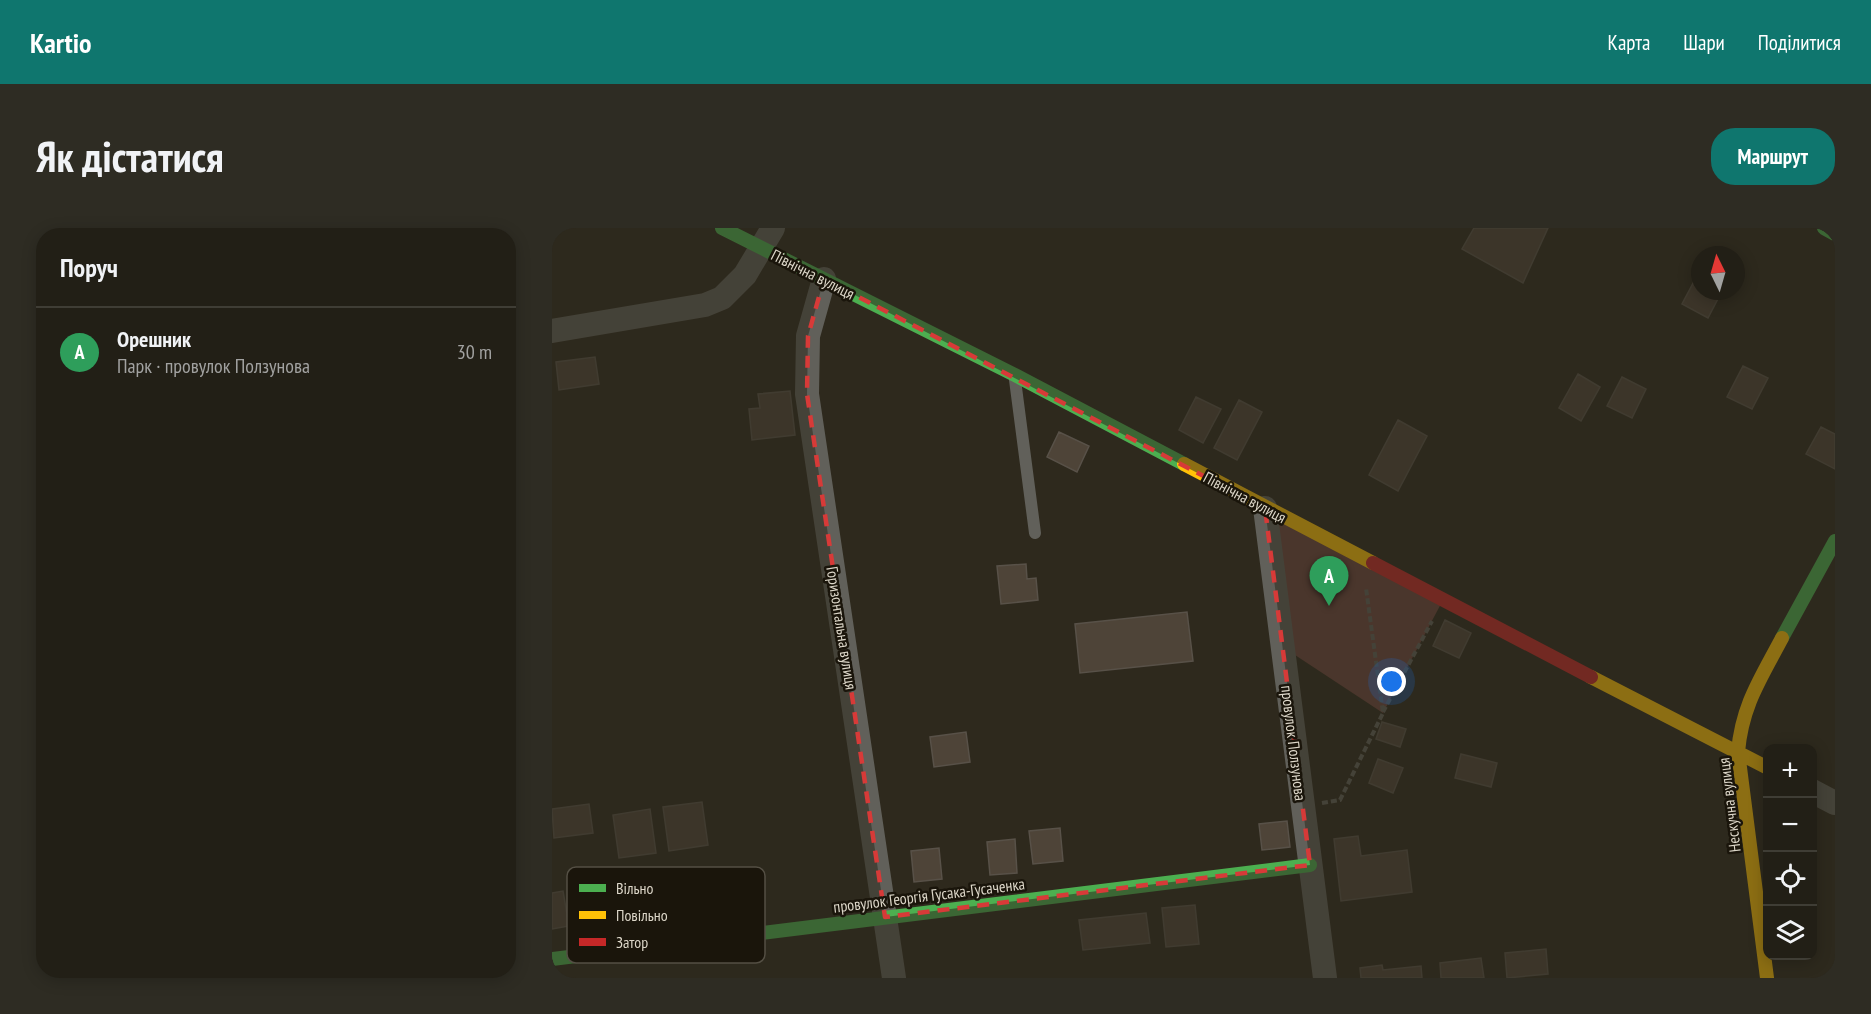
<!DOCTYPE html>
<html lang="uk">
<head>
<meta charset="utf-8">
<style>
  :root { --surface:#221f16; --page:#2e2c23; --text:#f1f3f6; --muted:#a2a2a1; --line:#3f3d35; --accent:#0f766e }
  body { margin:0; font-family:"PT Sans Narrow",sans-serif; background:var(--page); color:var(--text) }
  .controls { position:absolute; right:18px; bottom:18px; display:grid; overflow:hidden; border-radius:12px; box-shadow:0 3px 15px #0003 }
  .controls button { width:54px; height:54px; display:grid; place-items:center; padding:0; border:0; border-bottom:2px solid var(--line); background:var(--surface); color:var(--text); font:30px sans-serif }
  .compass { position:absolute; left:1139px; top:18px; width:54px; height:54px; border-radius:50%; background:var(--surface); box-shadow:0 3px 15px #0003; rotate:355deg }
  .you { position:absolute; left:840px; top:454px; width:21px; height:21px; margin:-15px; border:4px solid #fff; border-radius:50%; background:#1a73e8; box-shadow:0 0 0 9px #1a73e833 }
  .badge { display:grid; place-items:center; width:39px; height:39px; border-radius:50%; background:var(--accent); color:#fff; font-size:20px; font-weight:700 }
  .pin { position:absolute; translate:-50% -50px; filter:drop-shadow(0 2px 3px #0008) }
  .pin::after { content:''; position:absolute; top:32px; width:21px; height:18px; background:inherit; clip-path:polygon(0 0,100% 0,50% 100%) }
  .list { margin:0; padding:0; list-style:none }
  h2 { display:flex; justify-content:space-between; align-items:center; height:78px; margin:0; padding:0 24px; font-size:26px }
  h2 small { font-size:20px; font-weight:400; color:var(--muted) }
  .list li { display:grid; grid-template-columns:39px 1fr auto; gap:18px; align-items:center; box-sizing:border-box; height:90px; padding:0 24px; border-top:2px solid var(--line) }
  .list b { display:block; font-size:22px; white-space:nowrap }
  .list p { margin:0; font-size:20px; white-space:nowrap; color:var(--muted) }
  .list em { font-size:20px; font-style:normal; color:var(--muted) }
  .icon { flex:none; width:33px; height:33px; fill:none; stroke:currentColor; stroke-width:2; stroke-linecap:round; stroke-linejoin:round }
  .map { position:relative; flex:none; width:1283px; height:750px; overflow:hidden; border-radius:24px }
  header { display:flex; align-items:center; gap:36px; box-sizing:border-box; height:84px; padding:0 30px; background:var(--accent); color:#fff }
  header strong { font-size:28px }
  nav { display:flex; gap:33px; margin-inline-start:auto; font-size:21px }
  .intro { display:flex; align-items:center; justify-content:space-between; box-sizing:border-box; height:144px; padding:0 36px }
  h1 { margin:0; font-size:42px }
  .button { padding:15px 27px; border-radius:24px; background:var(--accent); color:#fff; font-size:21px; font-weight:700 }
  main { display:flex; gap:36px; padding:0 36px }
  aside { flex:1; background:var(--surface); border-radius:24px; box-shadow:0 3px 15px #0003 }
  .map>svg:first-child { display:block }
  .green { fill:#6e453e }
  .building { fill:#4e4438; stroke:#585148; stroke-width:1.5 }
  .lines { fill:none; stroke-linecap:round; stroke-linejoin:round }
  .path { stroke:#616059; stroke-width:4; stroke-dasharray:6 3; stroke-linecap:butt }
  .lane { stroke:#61605a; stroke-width:12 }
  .street { stroke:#61605a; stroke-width:24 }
  .fast { stroke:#4caf50; stroke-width:14 }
  .slow { stroke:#ffc107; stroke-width:14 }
  .jam { stroke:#c62828; stroke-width:14 }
  .marked { fill:none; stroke:#d73a38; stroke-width:4.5; stroke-dasharray:12 8; stroke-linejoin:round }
  .labels { text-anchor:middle; stroke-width:5; stroke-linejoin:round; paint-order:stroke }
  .street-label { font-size:16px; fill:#ddd7c9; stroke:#1a150b }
  .key { fill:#1a150b; stroke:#544f44; stroke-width:1.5 }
  .key-label { font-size:16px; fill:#ddd7c9 }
</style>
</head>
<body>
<header>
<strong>Kartio</strong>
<nav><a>Карта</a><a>Шари</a><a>Поділитися</a></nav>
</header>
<div class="intro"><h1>Як дістатися</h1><a class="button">Маршрут</a></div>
<main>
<aside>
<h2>Поруч<small></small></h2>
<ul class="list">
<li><span class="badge" style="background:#2e9e5b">A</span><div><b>Орешник</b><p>Парк · провулок Ползунова</p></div><em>30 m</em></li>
</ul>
</aside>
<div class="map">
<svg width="1283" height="750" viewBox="0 0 1283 750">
  <rect width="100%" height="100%" fill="#2e291d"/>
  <path class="green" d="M 724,285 L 891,372 L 831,485 L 743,427 Z"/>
  <path class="building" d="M 922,0 L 996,0 L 971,55 L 910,21 Z
    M 1148,42 L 1148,63 L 1170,63 L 1156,90 L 1130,76 Z
    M 43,129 L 47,156 L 7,162 L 4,134 Z
    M 1191,138 L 1216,150 L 1200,181 L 1175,169 Z
    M 1026,146 L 1048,159 L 1029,193 L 1007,180 Z
    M 1070,149 L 1094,161 L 1080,190 L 1055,178 Z
    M 238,163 L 243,207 L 200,212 L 197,181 L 208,180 L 206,166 Z
    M 644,169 L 669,181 L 651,215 L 627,202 Z
    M 687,172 L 710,184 L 685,232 L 662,220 Z
    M 846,192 L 875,208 L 846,263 L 817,247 Z
    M 1269,199 L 1283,206 L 1283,241 L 1254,226 Z
    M 507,204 L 537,218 L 525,244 L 495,229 Z
    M 474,336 L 475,351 L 484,350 L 486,372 L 449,376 L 445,338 Z
    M 635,384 L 641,433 L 528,445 L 523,396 Z
    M 893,392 L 919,405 L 907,430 L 881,418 Z
    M 830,494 L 854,501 L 848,519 L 824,511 Z
    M 414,504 L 418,534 L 382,539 L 378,509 Z
    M 909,526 L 945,535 L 939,559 L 903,550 Z
    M 826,531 L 851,540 L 841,565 L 817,555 Z
    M 150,574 L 156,617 L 117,623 L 111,579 Z
    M 37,576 L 41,605 L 2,610 L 0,581 Z
    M 98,581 L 104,625 L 67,630 L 61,587 Z
    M 735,593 L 738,619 L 710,622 L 707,596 Z
    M 508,600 L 511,633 L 481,636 L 477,603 Z
    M 806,608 L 809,628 L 855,622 L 860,664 L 789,673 L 782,611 Z
    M 463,611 L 465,645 L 438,647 L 435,614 Z
    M 387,620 L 390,651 L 362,654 L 359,623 Z
    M 11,663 L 17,698 L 0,701 L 0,665 Z
    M 643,677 L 647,716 L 614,719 L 610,680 Z
    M 594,685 L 598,715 L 531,722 L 527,692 Z
    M 994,721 L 996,746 L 955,750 L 953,725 Z
    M 929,730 L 932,750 L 889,750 L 888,735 Z
    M 830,737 L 831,742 L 869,738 L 870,750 L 809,750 L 808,740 Z"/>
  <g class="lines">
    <path class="path" d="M 831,484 L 880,393
      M 770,575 L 788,572 L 831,485 L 814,360"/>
    <path class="lane" d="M 463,152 L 483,305"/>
    <path class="street" d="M 272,51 L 256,108 L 255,166 L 342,750
      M 0,103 L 153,77 L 170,70 L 193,47 L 221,0
      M 713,280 L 773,750
      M 1260,563 L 1283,575"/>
    <path class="fast" d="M 170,0 L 463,147 L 632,236
      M 1272,0 L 1283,6
      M 1230,410 L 1283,313
      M 0,731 L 758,637"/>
    <path class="slow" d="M 632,236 L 821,335
      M 1039,449 L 1216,540
      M 1215,750 L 1186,524 C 1190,477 1209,450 1230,410"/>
    <path class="jam" d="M 821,335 L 1039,449"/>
  </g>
  <path d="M0 0H1283V750H0ZM 272,51 L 713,280 L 758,637 L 333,689 L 255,166 L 256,108 Z" fill="#2e291d" fill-opacity=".55" fill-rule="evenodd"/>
  <path class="marked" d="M 272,51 L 713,280 L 758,637 L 333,689 L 255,166 L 256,108 Z"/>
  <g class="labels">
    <g class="street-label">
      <text transform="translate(261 46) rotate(27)" y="6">Північна вулиця</text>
      <text transform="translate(693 269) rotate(28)" y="6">Північна вулиця</text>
      <text transform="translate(290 400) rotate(81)" y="6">Горизонтальна вулиця</text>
      <text transform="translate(742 515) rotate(83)" y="6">провулок Ползунова</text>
      <text transform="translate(1177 577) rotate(-97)" y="6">Нескучна вулиця</text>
      <text transform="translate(377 667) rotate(-7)" y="6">провулок Георгія Гусака-Гусаченка</text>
    </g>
  </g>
  <rect x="15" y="639" width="198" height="96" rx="9" class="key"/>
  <rect x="27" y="656" width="27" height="8" fill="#4caf50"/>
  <rect x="27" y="683" width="27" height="8" fill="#ffc107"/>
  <rect x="27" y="710" width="27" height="8" fill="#c62828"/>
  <g class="key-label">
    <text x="64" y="666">Вільно</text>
    <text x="64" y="693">Повільно</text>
    <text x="64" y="720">Затор</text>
  </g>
</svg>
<div class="controls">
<button>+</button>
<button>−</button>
<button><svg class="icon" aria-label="locate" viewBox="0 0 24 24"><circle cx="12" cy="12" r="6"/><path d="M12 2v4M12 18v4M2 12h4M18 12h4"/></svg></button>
<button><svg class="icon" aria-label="layers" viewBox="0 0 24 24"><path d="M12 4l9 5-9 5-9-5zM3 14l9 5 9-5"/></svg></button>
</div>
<svg class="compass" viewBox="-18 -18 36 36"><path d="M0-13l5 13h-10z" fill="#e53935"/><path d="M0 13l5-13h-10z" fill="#a2a2a1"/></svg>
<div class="you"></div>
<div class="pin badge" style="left:777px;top:378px;background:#2e9e5b">A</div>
</div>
</main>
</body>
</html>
